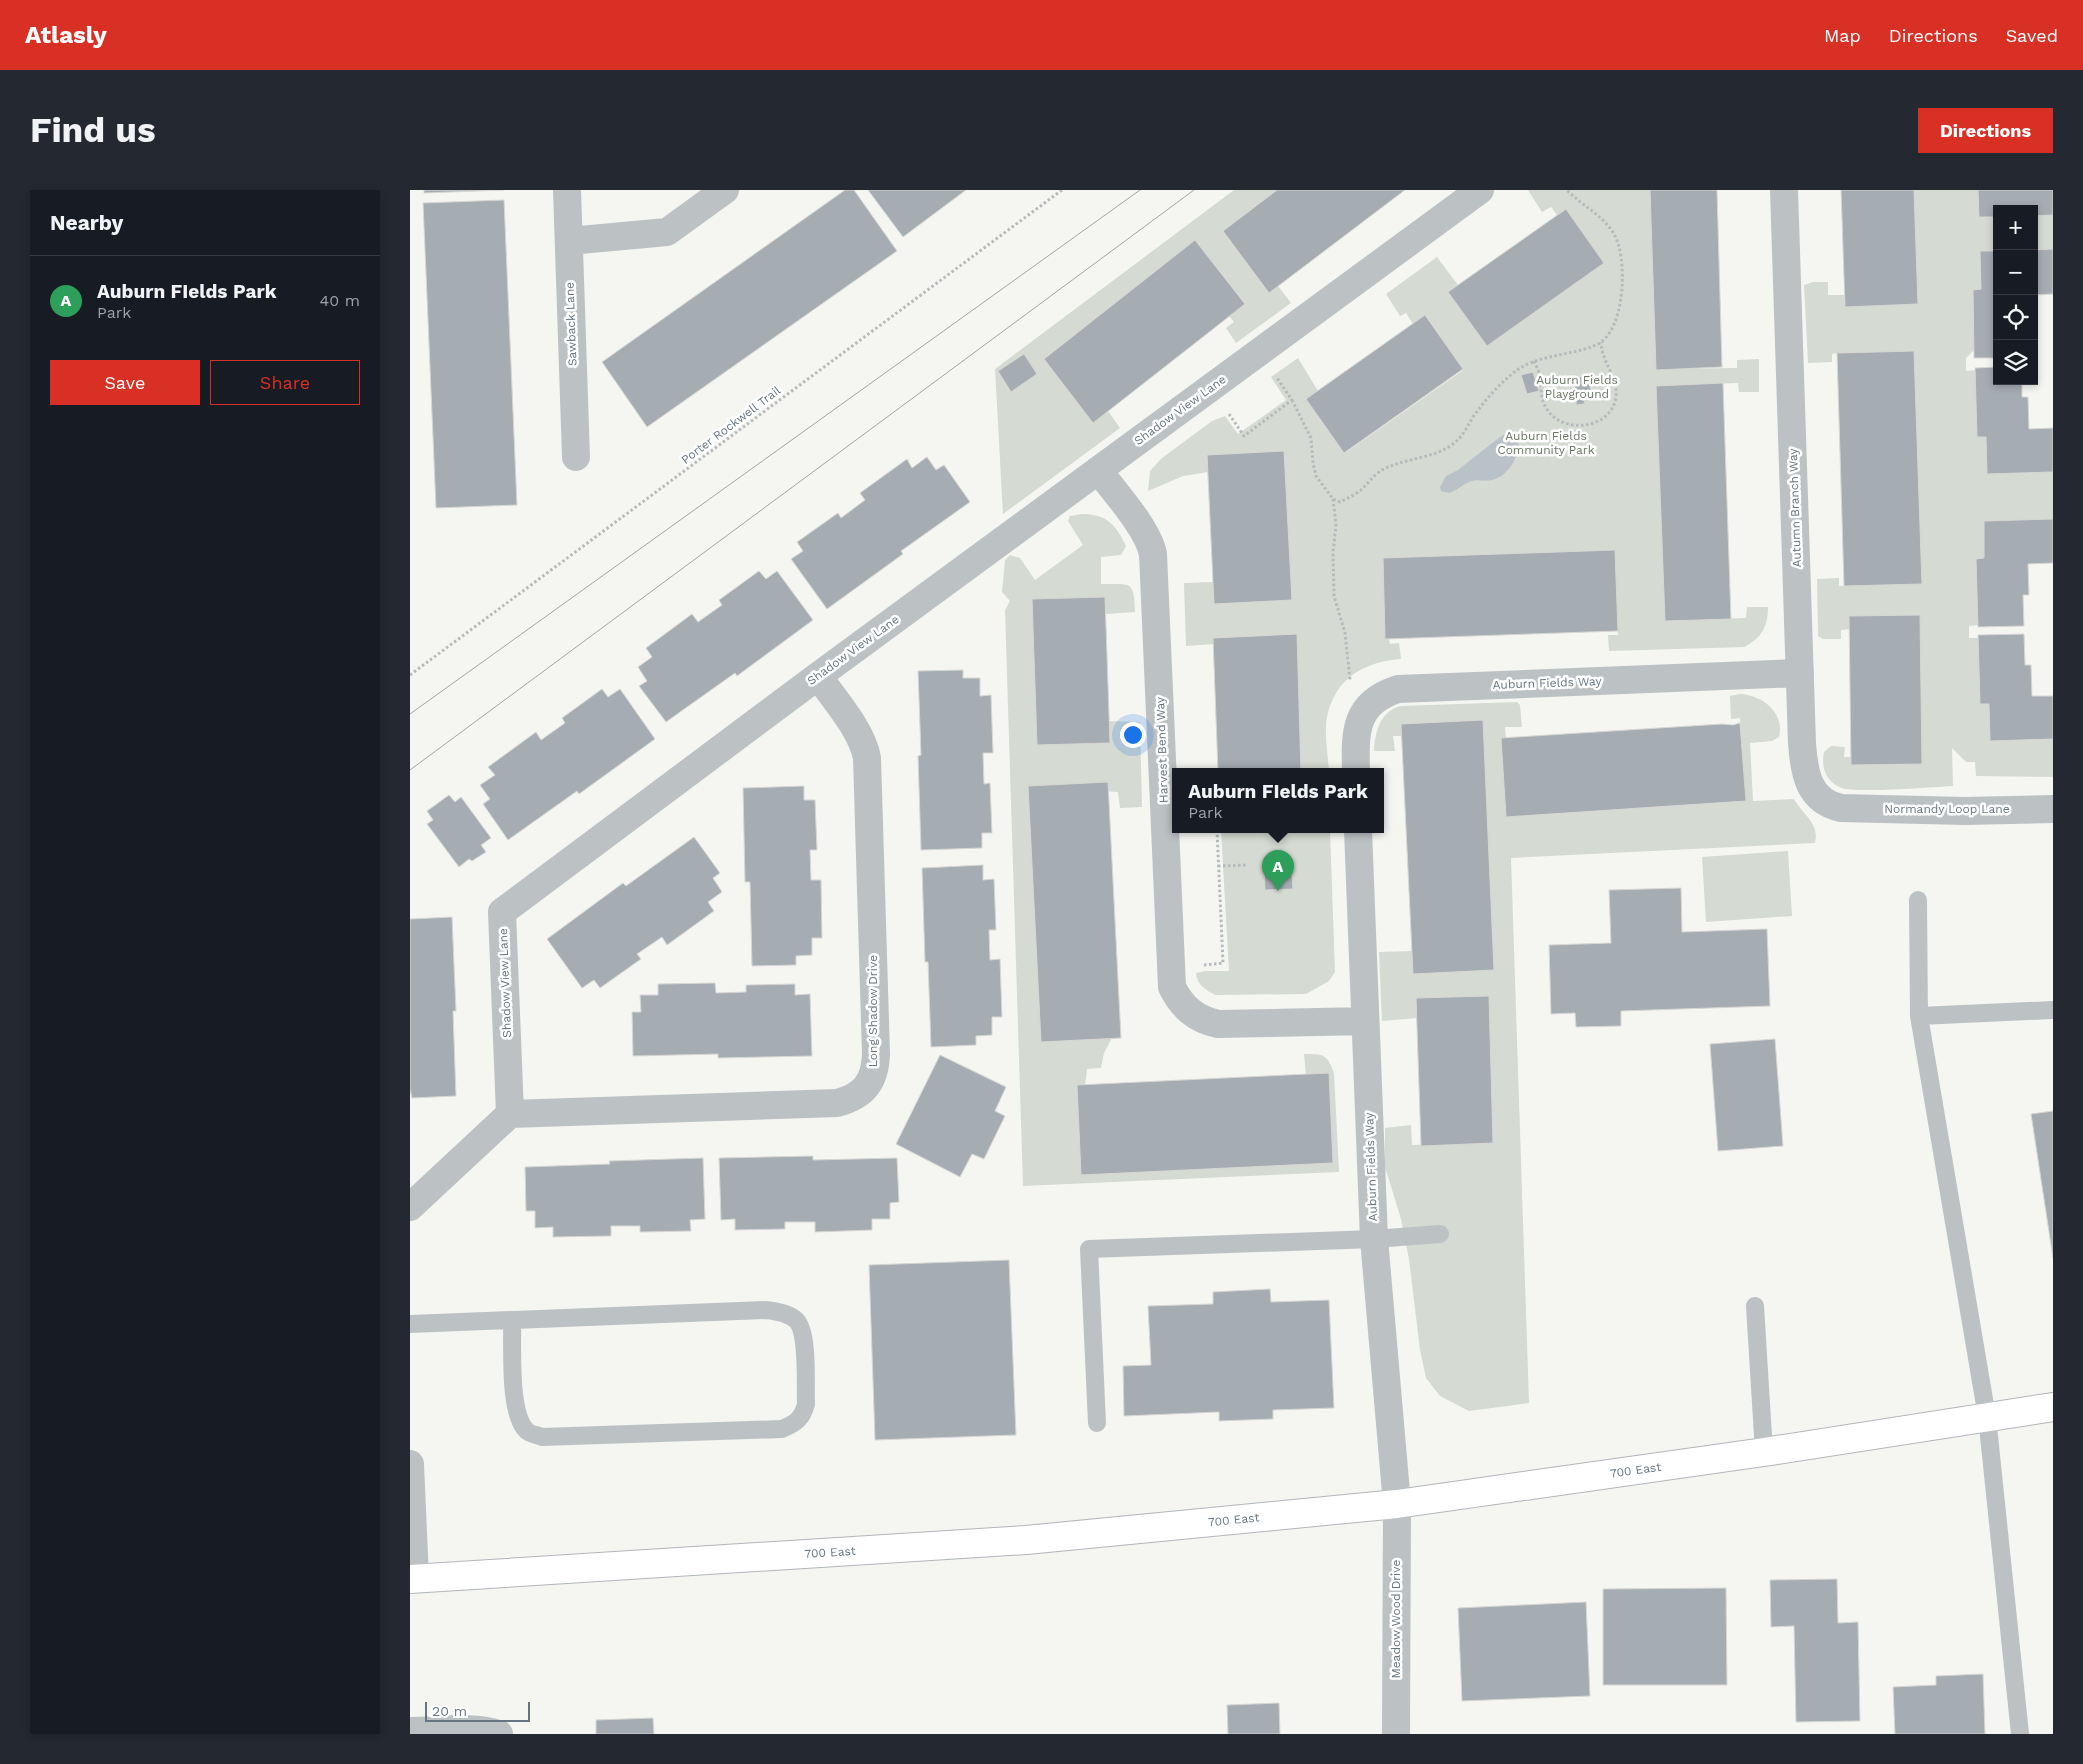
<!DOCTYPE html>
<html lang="en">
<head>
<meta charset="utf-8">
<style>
  :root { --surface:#171b24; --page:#242831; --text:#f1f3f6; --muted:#9ea1a6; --line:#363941; --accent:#d93025 }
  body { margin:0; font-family:"Work Sans",sans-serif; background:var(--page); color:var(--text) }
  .controls { position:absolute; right:15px; top:15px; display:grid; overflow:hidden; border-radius:0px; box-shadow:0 2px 8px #0003 }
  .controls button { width:45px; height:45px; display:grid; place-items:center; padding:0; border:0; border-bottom:1px solid var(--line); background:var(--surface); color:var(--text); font:25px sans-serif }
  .scale { position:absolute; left:15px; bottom:12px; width:105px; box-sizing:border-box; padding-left:5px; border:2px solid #667581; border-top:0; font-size:14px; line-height:18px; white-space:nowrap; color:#667581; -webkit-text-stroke:4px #fff; paint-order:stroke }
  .you { position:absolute; left:722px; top:544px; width:18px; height:18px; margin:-12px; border:4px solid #fff; border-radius:50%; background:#1a73e8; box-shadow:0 0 0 8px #1a73e833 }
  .badge { display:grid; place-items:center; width:32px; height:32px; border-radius:50%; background:var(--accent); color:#fff; font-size:16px; font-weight:700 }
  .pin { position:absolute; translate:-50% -41px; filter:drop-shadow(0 1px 2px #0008) }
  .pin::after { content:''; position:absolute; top:26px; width:18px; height:15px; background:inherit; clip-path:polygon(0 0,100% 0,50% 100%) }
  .popup { position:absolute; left:762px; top:578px; width:212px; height:65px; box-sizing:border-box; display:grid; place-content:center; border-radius:0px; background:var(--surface); filter:drop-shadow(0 1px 4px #0005); font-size:16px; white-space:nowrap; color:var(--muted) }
  .popup b { font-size:19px; color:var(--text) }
  .popup::after { content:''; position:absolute; left:50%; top:100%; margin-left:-10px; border:10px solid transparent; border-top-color:var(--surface) }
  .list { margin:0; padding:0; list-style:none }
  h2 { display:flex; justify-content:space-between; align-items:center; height:65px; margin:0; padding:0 20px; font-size:21px }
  h2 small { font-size:16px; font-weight:400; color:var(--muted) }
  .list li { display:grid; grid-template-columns:32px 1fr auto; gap:15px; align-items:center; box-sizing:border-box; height:90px; padding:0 20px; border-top:1px solid var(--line) }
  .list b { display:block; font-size:19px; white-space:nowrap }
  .list p { margin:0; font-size:16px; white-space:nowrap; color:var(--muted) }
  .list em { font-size:16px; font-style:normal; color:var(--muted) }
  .actions { display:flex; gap:10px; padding:15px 20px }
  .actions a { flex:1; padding:11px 0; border:1px solid var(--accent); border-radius:0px; text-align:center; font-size:18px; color:var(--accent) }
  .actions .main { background:var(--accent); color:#fff }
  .icon { flex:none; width:28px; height:28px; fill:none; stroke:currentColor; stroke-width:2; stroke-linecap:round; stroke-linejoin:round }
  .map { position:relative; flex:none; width:1643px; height:1544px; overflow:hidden; border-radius:0px }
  header { display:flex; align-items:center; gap:30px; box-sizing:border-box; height:70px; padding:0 25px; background:var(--accent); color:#fff }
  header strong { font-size:24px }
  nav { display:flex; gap:28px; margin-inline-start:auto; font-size:18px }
  .intro { display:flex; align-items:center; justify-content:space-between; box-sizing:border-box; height:120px; padding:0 30px }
  h1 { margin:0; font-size:35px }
  .button { padding:12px 22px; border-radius:0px; background:var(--accent); color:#fff; font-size:18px; font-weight:700 }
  main { display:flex; gap:30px; padding:0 30px }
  aside { flex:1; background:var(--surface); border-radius:0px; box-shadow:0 2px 8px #0003 }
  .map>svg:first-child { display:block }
  .green { fill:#d5dad2 }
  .water { fill:#b8c2c7 }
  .building { fill:#a5adb2; stroke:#d7d7d5 }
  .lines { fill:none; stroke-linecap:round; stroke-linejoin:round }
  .secondary-casing { stroke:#b1b6ba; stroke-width:30 }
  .path { stroke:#b7babc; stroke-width:3; stroke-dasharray:2.5 2.5; stroke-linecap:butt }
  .lane { stroke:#bcc1c4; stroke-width:18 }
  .street { stroke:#bcc1c4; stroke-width:28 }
  .secondary { stroke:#fff; stroke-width:28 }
  .tram { stroke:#9ea5aa; stroke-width:1 }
  .labels { text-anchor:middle; stroke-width:5; stroke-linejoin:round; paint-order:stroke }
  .street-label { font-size:12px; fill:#667581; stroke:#fff }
  .park-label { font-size:12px; fill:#697965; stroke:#fff }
</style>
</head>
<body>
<header>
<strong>Atlasly</strong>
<nav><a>Map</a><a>Directions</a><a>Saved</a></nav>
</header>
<div class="intro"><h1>Find us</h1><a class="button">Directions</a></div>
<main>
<aside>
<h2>Nearby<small></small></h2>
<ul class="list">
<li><span class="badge" style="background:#2e9e5b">A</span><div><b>Auburn FIelds Park</b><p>Park</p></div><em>40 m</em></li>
</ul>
<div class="actions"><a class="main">Save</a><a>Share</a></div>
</aside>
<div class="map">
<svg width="1643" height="1544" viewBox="0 0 1643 1544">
  <rect width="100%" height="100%" fill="#f5f6f2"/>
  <path class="green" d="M 824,0 L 867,0 L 813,41 L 859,102 L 868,96 L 881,113 L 826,153 L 816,138 L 824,132 L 819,126 L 835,114 L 785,50 L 634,169 L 683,232 L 698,221 L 710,238 L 593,324 L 585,179 Z
    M 1118,0 L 1240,0 L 1246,179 L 1327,178 L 1327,170 L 1349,169 L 1349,202 L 1329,202 L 1328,193 L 1246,196 L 1255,431 L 1336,428 L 1337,417 L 1358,417 C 1358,436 1352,448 1334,457 L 1199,461 L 1198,445 L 1208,445 L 1205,360 L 973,368 L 975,448 L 979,449 L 980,454 L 989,453 L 991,469 C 954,472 925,488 917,527 C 914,544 918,565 919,582 L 891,582 L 887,444 L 803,448 L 804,454 L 776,456 L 774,393 L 803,392 L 804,414 L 882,410 L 874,263 L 797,265 L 798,282 L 773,286 L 738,301 L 740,281 L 752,268 L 802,231 L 815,226 L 828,244 L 876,210 L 861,187 L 888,168 L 908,201 L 897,209 L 935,263 L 1052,181 L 1053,179 L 1016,126 L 1003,134 L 996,123 L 990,126 L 976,104 L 1027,67 L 1048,95 L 1038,102 L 1194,73 L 1156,19 L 1147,25 L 1141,17 L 1132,22 Z
    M 1504,0 L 1568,0 L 1569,27 L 1587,27 L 1587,61 L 1570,62 L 1571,99 L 1563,100 L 1564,160 L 1556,168 L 1556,181 L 1565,180 L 1567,246 L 1576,247 L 1577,284 L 1643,282 L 1643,329 L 1574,331 L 1574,368 L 1566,369 L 1568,435 L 1559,436 L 1559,448 L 1568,448 L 1570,514 L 1579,514 L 1580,551 L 1643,549 L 1643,587 L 1566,586 L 1565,572 L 1556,572 L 1542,558 L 1543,596 C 1522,597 1443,604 1429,597 C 1415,590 1411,576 1414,562 L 1421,556 L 1435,557 L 1434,567 L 1441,567 L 1441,575 L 1511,574 L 1510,425 L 1440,426 L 1440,439 L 1431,440 L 1431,449 L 1413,449 L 1408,446 L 1407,389 L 1429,388 L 1429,396 L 1512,394 L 1504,161 L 1427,163 L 1422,164 L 1422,172 L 1398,173 L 1394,95 L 1403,92 L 1418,92 L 1418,105 L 1434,105 L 1435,117 L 1508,114 Z
    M 1643,25 L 1643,59 L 1624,60 L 1624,26 Z
    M 672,324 C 697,324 706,335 716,356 L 711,365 L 691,367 L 691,394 C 720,395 724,388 725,422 L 696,424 L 695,407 L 622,410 L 628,555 L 700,553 L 700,531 L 730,532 L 732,617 L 710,618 L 708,602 L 618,597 L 631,852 L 702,848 L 694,863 L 691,878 L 677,879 L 675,896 L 667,896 L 671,985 L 923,973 L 919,883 L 896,885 L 894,864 C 914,864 917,864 924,883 L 929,982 L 613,996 L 595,420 L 600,411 L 592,402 L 595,370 L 600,365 L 610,368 L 625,390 L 673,355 L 658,331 L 660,326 Z
    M 1330,504 C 1352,505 1375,522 1369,547 L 1362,551 L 1340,553 L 1343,611 L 1384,609 C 1392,624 1410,633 1405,653 L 1101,668 L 1119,1213 L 1059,1221 L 1030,1206 L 1016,1188 L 1010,1160 L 999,1069 L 991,1029 L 975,977 L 975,938 L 1001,935 L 1002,955 L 1083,953 L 1079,821 L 1006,808 L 1007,828 L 972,831 L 969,762 L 1002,761 L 1004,784 L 1084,780 L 1073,530 L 991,534 L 992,546 L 983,546 L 985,561 L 964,561 C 965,542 970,521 991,516 L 1107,512 L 1110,515 L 1112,537 L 1095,537 L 1096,549 L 1091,549 L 1096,627 L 1335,611 L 1330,528 L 1321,529 L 1320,506 Z
    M 811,640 L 920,640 L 925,782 L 919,791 L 896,804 L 805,805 C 796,800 787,795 786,783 L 795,781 L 819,781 Z
    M 1378,661 L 1382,726 L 1296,732 L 1292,667 Z"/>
  <path class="water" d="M 1099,242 L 1106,244 C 1114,260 1100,286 1082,290 C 1074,292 1066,288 1059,292 C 1052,295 1046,301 1039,303 L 1031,301 L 1030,297 L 1036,286 L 1048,280 L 1090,247 Z"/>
  <path class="building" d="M 14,0 L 94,0 L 14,3 Z
    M 435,0 L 444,0 L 487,61 L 237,237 L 192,172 Z
    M 458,0 L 556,0 L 493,47 Z
    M 867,0 L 995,0 L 859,103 L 813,41 Z
    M 1240,0 L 1307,0 L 1312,177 L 1246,180 Z
    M 1431,0 L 1504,0 L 1508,114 L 1435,117 Z
    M 1568,0 L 1643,0 L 1643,25 L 1624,26 L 1624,19 L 1587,19 L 1587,27 L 1569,27 Z
    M 94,10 L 107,315 L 26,318 L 13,13 Z
    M 1156,19 L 1194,73 L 1077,156 L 1038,102 Z
    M 785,50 L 835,114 L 683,233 L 634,169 Z
    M 1643,59 L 1643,104 L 1624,105 L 1624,60 Z
    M 1570,61 L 1587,61 L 1587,168 L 1564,168 L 1563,100 L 1571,99 Z
    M 1015,125 L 1053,179 L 934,263 L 896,209 Z
    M 1504,161 L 1512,394 L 1434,396 L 1427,163 Z
    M 614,164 L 627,184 L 601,202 L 588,181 Z
    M 1587,177 L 1587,191 L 1612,191 L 1612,207 L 1618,207 L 1619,239 L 1643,238 L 1643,282 L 1577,284 L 1576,247 L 1567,247 L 1565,178 Z
    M 1123,182 L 1129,201 L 1117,204 L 1111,185 Z
    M 1176,185 L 1181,200 L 1176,202 L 1174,214 L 1166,215 L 1167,204 L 1162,190 Z
    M 1313,193 L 1321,429 L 1255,431 L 1246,196 Z
    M 874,261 L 882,410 L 804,414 L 797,265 Z
    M 517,267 L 526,280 L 534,275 L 560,312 L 491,361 L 493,364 L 417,419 L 381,369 L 393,361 L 387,352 L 428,323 L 431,328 L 455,310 L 450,303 L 497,269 L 502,278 Z
    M 1643,329 L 1643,373 L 1618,374 L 1619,405 L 1613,405 L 1614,436 L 1568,437 L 1566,369 L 1574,368 L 1574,331 Z
    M 1205,360 L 1208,441 L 975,449 L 973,368 Z
    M 349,381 L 356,389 L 367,381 L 403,430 L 327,486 L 325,483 L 256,532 L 229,496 L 237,491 L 228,477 L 242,467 L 236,458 L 282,424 L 288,432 L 312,415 L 309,410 Z
    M 695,407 L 700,553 L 627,555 L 622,409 Z
    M 1510,425 L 1512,574 L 1441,575 L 1439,426 Z
    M 887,444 L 891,582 L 808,582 L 803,448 Z
    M 1614,444 L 1615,475 L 1621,475 L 1622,506 L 1643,506 L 1643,549 L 1580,551 L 1579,514 L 1570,514 L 1568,445 Z
    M 553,480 L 553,488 L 570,488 L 570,506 L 581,505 L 583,563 L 573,563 L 574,594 L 580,593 L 582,643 L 572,643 L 572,658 L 511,660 L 508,566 L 511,565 L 508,481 Z
    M 192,499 L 198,507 L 210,499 L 245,549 L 169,604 L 167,601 L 98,650 L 73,614 L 80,609 L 70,595 L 85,585 L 78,577 L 126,542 L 131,550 L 155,533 L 152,528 Z
    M 1073,530 L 1084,780 L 1003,784 L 991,534 Z
    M 1330,533 L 1336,611 L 1096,627 L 1091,548 L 1312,534 L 1323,535 Z
    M 698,592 L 711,848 L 631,852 L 618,596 Z
    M 394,596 L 394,610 L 405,610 L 407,660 L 400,660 L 401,690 L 411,690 L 412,748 L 402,748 L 402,765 L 386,766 L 386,775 L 342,776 L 340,692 L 335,692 L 333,598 Z
    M 39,605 L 45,612 L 51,607 L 81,648 L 71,655 L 76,662 L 62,671 L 59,669 L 49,677 L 17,634 L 23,630 L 17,621 Z
    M 284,647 L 310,683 L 303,688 L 312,702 L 298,712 L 304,721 L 257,755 L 252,747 L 227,764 L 231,769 L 190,798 L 184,790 L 172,798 L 137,749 L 213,693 L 216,696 Z
    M 881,673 L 883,699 L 855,700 L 854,675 Z
    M 573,675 L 573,690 L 584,689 L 586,740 L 579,740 L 580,770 L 590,769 L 592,827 L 582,827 L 582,845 L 566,846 L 566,855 L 521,857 L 518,772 L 515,772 L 512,678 Z
    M 1271,698 L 1272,742 L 1357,739 L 1360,816 L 1211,821 L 1211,836 L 1166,837 L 1165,823 L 1141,824 L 1139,755 L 1201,753 L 1199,700 Z
    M 42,727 L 46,821 L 43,821 L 46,906 L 2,908 L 0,899 L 0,729 Z
    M 305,793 L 306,803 L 336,802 L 336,795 L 385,794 L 385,805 L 400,804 L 402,866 L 308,868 L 308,864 L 223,866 L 222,822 L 231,822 L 230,805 L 248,805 L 248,794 Z
    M 1079,806 L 1083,953 L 1011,956 L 1006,808 Z
    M 1365,849 L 1373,956 L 1308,961 L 1300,854 Z
    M 530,865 L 596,897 L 585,921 L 595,926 L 574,969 L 562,964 L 550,987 L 486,954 Z
    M 919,883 L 923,973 L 671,985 L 667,895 Z
    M 1643,921 L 1643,1068 L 1621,924 Z
    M 403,966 L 403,970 L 487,968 L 489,1012 L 480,1013 L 480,1029 L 462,1029 L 462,1040 L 405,1042 L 405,1032 L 375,1032 L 375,1039 L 325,1040 L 325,1029 L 311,1030 L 309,968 Z
    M 293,968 L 295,1029 L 280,1030 L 281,1041 L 230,1042 L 230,1036 L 201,1036 L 201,1046 L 143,1047 L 143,1037 L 125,1038 L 125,1021 L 116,1021 L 115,977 L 200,974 L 199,971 Z
    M 599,1070 L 606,1245 L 465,1250 L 459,1075 Z
    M 860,1099 L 861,1112 L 919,1110 L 924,1218 L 863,1220 L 863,1229 L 809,1231 L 809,1222 L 714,1226 L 713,1176 L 741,1175 L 738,1116 L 803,1114 L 803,1102 Z
    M 1427,1389 L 1428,1433 L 1448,1432 L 1450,1531 L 1386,1532 L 1384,1436 L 1361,1437 L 1360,1390 Z
    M 1316,1398 L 1317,1495 L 1193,1495 L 1193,1399 Z
    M 1176,1412 L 1180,1506 L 1052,1511 L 1048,1418 Z
    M 1573,1484 L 1575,1544 L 1485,1544 L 1483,1497 L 1526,1495 L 1526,1486 Z
    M 869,1513 L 870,1544 L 818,1544 L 817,1515 Z
    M 243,1528 L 244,1544 L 186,1544 L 186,1530 Z"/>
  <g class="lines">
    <g class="secondary-casing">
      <g id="secondary">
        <path id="s1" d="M 0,1389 L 616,1350 L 987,1314 L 1354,1262 L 1643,1217"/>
      </g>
    </g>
    <path class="path" d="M 1124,171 C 1126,176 1129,181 1130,186 C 1132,196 1130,207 1135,216 C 1149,245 1201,241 1206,207 C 1208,187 1192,173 1191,152
      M 882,210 L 901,248 L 903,273 L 906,286 L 923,309 L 930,312 C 938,308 947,304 953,298 C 959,292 964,285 972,280 C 994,268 1023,269 1043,254 C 1054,246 1058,234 1065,224 C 1077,208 1091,192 1107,180 C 1131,164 1160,166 1186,155 C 1216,142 1218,68 1204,44 C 1193,25 1172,16 1157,0
      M 819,224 L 834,246 L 882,210 L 867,188
      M 923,309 L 926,335 L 923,363 L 924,406 L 935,443 L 940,490
      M 0,485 L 652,0
      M 808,676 L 838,675
      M 794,775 L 813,773 L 807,640"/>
    <path class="lane" d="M 1508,710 L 1509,826 L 1577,1227 L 1610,1544
      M 1509,826 L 1643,820
      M 1345,1116 L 1354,1262
      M 0,1134 L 357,1120 C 368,1122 378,1123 386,1130 C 399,1142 395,1196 396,1214 C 392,1229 386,1233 372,1239 L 132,1247 C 127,1245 120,1244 117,1241 C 98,1224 103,1156 102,1130
      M 687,1233 L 679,1059 L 964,1049 L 1030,1044"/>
    <path class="street" d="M 157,0 L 166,267
      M 1374,0 L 1392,553 C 1394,582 1398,611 1431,618 L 1554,621 L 1643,619
      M 159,51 L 257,42 L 315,0
      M 688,280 C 705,302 738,339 743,364 L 762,797 C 772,817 785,829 808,834 L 955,831
      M 946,582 C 945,542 944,513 988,499 L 1390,483
      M 948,640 L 964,1049 L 987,1314 L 986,1544
      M 100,924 L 92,722 L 408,486 L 1070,0
      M 100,924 L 427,913 C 454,906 465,892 466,864 L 457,568 C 452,540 424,509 408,486
      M 0,1017 L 100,924
      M 0,1274 L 5,1388
      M 0,1541 C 27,1541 64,1535 89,1544"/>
    <use href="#secondary" class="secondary"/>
    <path class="tram" d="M 0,524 L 730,0
      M 0,580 L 784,0"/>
  </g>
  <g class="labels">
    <g class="street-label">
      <text transform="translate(161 134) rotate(-92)" y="4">Sawback Lane</text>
      <text transform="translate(770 220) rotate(-36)" y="4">Shadow View Lane</text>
      <text transform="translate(321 235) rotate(-37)" y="4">Porter Rockwell Trail</text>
      <text transform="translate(1385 318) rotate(-92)" y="4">Autumn Branch Way</text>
      <text transform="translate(443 460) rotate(-36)" y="4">Shadow View Lane</text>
      <text transform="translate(1137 493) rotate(-2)" y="4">Auburn Fields Way</text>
      <text transform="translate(752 560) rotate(-92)" y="4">Harvest Bend Way</text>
      <text x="1537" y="623">Normandy Loop Lane</text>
      <text transform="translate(95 793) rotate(-92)" y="4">Shadow View Lane</text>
      <text transform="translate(463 821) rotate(-90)" y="4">Long Shadow Drive</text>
      <text transform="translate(961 977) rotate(-92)" y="4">Auburn Fields Way</text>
      <text dy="4" stroke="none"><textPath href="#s1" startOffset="1231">700 East</textPath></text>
      <text dy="4" stroke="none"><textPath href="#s1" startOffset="826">700 East</textPath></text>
      <text dy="4" stroke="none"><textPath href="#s1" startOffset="421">700 East</textPath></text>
      <text transform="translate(986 1429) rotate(-90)" y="4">Meadow Wood Drive</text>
    </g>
    <g class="park-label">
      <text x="1167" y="194">Auburn Fields<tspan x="1167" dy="14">Playground</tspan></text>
      <text x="1136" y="250">Auburn Fields<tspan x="1136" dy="14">Community Park</tspan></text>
    </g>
  </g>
</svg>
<div class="controls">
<button>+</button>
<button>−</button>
<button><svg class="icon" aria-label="locate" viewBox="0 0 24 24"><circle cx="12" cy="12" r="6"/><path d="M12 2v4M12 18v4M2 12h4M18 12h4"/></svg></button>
<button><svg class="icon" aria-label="layers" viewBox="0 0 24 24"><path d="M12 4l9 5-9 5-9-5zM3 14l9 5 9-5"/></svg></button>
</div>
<div class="scale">20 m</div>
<div class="you"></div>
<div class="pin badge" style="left:868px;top:701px;background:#2e9e5b">A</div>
<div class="popup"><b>Auburn FIelds Park</b>Park</div>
</div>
</main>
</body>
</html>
